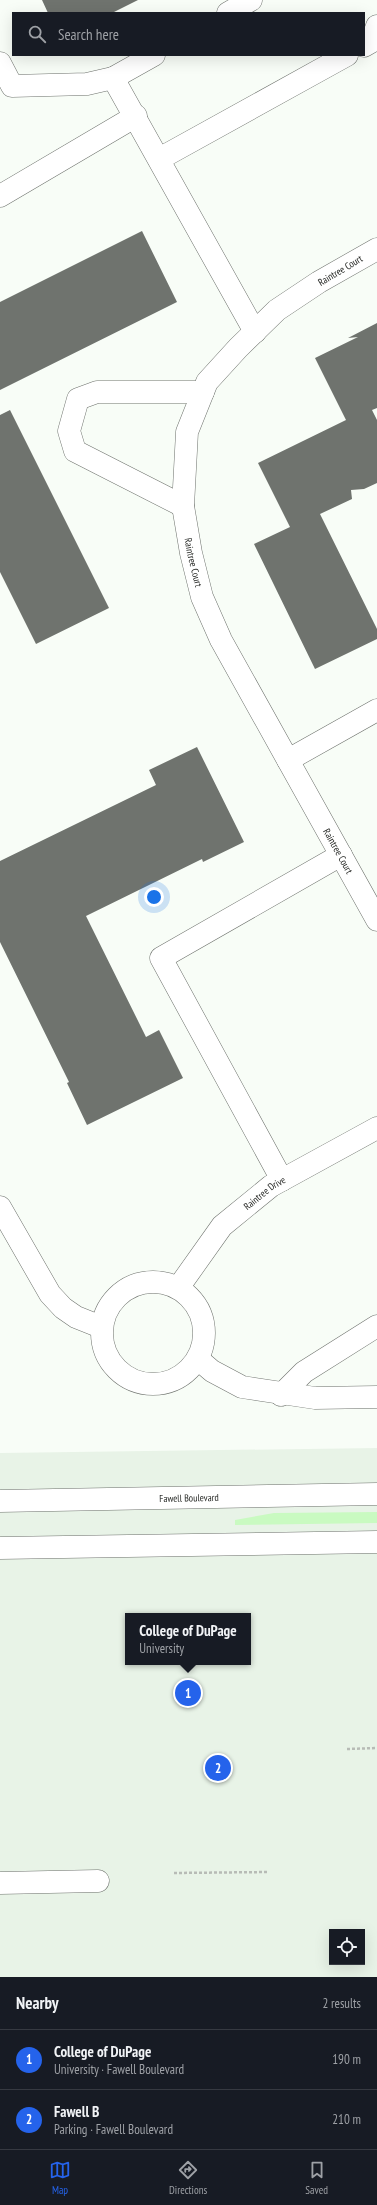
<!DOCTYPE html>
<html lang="en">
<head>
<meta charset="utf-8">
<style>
  :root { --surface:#171b24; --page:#242831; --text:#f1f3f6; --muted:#9ea1a6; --line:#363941; --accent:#2563eb }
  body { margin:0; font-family:"PT Sans Narrow",sans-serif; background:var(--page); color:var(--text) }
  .controls { position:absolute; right:12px; bottom:12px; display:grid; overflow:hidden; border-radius:0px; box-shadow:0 4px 16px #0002 }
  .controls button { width:36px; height:36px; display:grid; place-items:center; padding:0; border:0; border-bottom:1px solid var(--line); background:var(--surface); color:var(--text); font:20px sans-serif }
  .you { position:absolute; left:154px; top:897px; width:14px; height:14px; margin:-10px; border:3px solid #fff; border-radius:50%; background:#1a73e8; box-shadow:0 0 0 6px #1a73e833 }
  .badge { display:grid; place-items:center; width:26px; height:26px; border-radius:50%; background:var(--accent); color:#fff; font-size:13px; font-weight:700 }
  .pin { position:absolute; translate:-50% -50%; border:2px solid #fff; box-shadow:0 1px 4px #0006 }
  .popup { position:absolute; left:125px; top:1613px; width:126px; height:52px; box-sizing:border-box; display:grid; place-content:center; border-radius:0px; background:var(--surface); filter:drop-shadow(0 1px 3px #0005); font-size:13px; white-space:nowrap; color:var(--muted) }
  .popup b { font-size:15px; color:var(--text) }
  .popup::after { content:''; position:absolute; left:50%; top:100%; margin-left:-8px; border:8px solid transparent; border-top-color:var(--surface) }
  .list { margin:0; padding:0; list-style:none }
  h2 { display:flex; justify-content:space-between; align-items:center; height:52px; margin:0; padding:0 16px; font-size:17px }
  h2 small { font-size:13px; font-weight:400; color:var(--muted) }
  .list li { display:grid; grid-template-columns:26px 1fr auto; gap:12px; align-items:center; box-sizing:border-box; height:60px; padding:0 16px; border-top:1px solid var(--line) }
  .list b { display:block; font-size:15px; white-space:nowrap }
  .list p { margin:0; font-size:13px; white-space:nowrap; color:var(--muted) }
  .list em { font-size:13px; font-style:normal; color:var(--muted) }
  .icon { flex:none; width:22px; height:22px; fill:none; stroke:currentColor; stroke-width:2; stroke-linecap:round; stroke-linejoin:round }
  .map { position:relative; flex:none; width:377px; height:1977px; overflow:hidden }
  .search { position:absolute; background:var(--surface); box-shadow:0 4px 16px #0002; left:12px; right:12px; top:12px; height:44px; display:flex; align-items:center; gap:10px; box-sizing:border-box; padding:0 14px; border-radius:0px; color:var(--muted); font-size:15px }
  .sheet { height:172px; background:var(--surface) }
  nav { display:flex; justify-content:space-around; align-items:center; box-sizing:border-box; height:56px; border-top:1px solid var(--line); background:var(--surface); font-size:11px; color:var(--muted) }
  nav a { display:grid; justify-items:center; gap:2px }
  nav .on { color:var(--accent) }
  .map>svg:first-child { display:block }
  .built { fill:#e8f3e7; fill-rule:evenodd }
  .green { fill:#c9fac1 }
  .building { fill:#6f736e }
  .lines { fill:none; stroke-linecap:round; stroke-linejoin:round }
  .minor-casing { stroke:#6e726d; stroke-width:23 }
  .path { stroke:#b7bbb6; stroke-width:2.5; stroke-dasharray:3 2; stroke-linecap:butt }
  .minor { stroke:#fff; stroke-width:22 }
  .labels { text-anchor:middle; stroke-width:3; stroke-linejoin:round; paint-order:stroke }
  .street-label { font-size:10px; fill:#262825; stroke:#fff }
</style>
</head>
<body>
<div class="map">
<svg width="377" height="1977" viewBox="0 0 377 1977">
  <rect width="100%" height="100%" fill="#f8fdf7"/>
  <path class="built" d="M 377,1448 L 377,1977 L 0,1977 L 0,1453 ZM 128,1616 L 248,1616 L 248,1662 L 128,1662 ZM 332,1932 L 362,1932 L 362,1962 L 332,1962 Z"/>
  <path class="green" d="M 377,1512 L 377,1523 L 235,1525 L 235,1520 L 274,1513 Z"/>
  <path class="building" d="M 42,0 L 138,0 L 112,13 L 48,13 Z
    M 142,231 L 177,302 L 0,390 L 0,302 Z
    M 377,323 L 377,408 L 372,410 L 377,420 L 377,483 L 364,489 L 351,490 L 352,499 L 320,514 L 377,629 L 377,639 L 315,669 L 254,544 L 290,527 L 258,463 L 346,420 L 315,358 L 358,337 L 348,338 Z
    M 10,410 L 109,608 L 36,644 L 0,572 L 0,415 Z
    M 197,747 L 244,842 L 203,862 L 202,859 L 86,916 L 146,1037 L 159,1030 L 183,1078 L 87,1125 L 67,1083 L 69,1082 L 0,942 L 0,861 L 156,785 L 149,770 Z"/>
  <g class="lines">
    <g class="minor-casing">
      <g id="minor">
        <path d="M 228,13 L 251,0"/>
        <path d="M 364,46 L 371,42 L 377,26"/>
        <path d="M 154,55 L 113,78 L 255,332"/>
        <path d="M 0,63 L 12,86 L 87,84 L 113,78"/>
        <path d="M 159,159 L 347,55"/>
        <path d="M 0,196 L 136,116"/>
        <path id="s1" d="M 377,249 L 319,282 L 277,310 L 238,348 L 207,382 L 187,432 L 183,506 L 191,553 L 202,597 L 221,640 L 377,920"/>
        <path d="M 183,506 L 75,451 L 69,431 L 78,399 L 97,392 L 203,392"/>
        <path d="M 288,760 L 377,710"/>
        <path d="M 282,1180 L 161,958 L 341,855"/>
        <path d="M 0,1207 L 50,1294 L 63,1308 L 76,1317 L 101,1327"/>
        <circle cx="153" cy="1333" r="51"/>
        <path id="s2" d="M 178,1288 L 222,1226 L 271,1186 L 377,1128"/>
        <path d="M 198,1359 L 212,1371 L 242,1387 L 315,1398 L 377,1397"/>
        <path d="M 281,1395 L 304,1372 L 377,1326"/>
        <path id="s3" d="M 0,1501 L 377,1494"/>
        <path d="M 0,1548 L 377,1542"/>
        <path d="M 0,1883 L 98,1881"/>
      </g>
    </g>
    <path class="path" d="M 347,1749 L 377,1748
      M 174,1873 L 269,1872"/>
    <use href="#minor" class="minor"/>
  </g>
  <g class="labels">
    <g class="street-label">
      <text transform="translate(340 270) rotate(-31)" y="4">Raintree Court</text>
      <text dy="4" stroke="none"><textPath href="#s1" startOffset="403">Raintree Court</textPath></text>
      <text dy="4" stroke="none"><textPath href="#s1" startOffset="727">Raintree Court</textPath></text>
      <text dy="4" stroke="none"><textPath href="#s2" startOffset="130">Raintree Drive</textPath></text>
      <text dy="4" stroke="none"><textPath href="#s3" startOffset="189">Fawell Boulevard</textPath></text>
    </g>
  </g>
</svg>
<div class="controls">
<button><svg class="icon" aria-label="locate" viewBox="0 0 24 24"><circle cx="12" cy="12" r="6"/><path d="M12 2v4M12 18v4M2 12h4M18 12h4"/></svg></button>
</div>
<div class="you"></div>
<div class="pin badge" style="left:188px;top:1693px">1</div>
<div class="popup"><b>College of DuPage</b>University</div>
<div class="pin badge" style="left:218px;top:1768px">2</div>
<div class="search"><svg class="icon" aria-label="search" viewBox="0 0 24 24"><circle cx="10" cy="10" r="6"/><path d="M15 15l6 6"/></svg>Search here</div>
</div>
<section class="sheet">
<h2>Nearby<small>2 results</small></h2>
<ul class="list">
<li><span class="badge">1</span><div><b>College of DuPage</b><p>University · Fawell Boulevard</p></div><em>190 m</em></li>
<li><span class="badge">2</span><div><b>Fawell B</b><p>Parking · Fawell Boulevard</p></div><em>210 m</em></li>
</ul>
</section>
<nav>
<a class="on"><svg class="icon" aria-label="map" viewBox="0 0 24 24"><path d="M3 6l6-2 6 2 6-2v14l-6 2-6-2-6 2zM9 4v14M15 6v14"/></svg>Map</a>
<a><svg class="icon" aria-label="directions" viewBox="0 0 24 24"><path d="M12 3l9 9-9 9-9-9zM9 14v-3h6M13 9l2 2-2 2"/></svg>Directions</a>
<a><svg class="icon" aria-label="saved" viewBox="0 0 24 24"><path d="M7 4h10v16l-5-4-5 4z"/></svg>Saved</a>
</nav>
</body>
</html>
